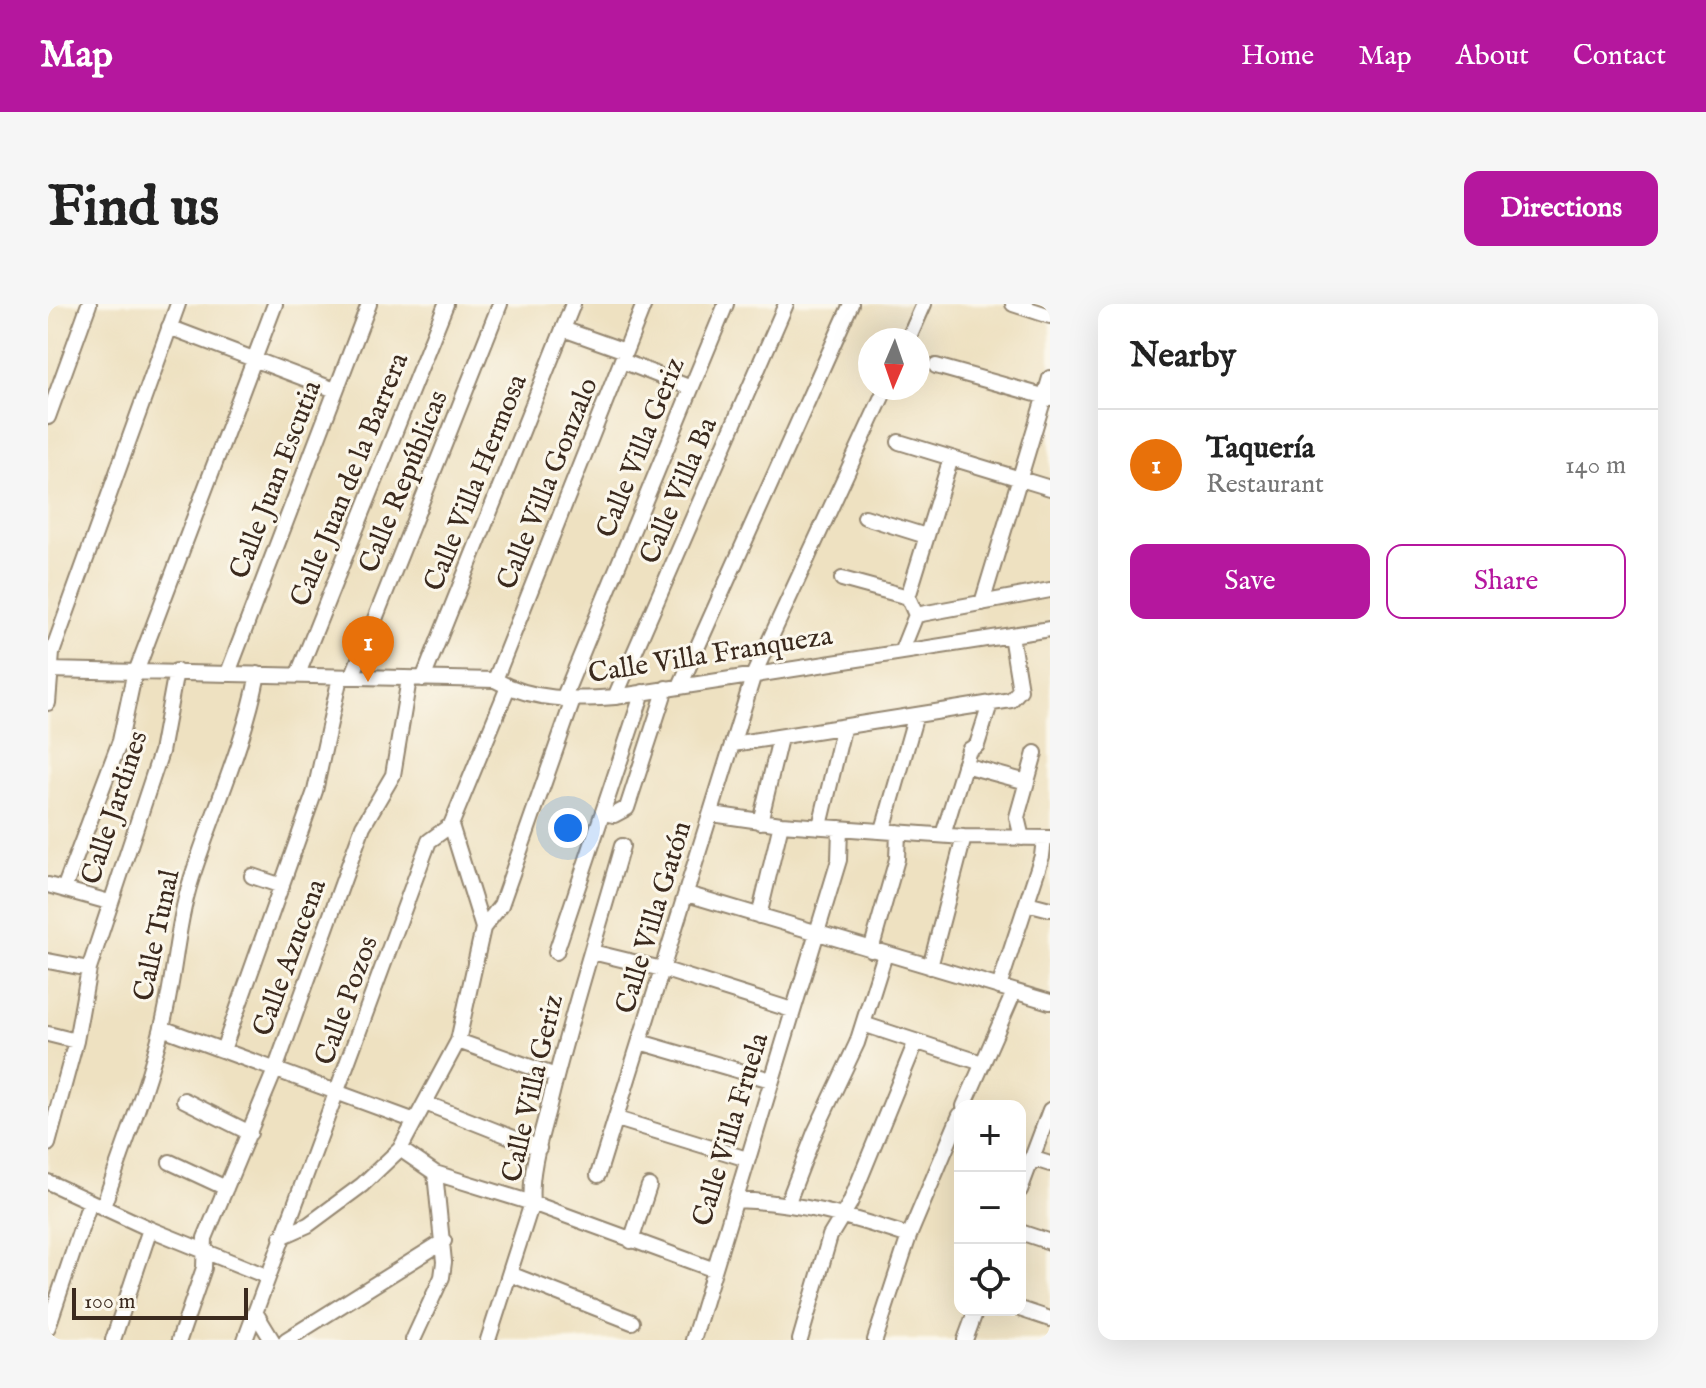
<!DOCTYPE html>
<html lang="en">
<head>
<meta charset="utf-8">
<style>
  :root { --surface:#fff; --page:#f6f6f6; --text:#222; --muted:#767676; --line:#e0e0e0; --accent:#b5179e }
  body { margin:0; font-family:"IM FELL English",serif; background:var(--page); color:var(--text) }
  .controls { position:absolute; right:24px; bottom:24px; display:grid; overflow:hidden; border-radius:16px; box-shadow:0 8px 32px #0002 }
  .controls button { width:72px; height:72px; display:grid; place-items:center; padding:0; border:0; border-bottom:2px solid var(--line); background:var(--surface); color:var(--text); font:40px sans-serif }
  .compass { position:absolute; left:810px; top:24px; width:72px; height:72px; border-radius:50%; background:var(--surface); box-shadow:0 8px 32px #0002; rotate:182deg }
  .scale { position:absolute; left:24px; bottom:20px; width:176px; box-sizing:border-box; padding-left:8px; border:4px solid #3b2a1e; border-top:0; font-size:22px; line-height:28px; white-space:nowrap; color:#3b2a1e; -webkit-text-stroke:6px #fbf7ec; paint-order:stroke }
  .you { position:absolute; left:520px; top:524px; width:28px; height:28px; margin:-20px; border:6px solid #fff; border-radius:50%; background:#1a73e8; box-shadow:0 0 0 12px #1a73e833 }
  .badge { display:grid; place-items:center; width:52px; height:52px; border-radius:50%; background:var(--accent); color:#fff; font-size:26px; font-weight:700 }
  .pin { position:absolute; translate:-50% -66px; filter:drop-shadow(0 2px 4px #0008) }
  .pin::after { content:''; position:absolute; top:42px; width:28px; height:24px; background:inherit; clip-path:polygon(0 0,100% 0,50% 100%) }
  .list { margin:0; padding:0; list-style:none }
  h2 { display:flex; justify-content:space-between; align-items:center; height:104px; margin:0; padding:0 32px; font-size:34px }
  h2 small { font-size:26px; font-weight:400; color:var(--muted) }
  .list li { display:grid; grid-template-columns:52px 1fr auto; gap:24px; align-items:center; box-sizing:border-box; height:112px; padding:0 32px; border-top:2px solid var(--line) }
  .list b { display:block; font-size:30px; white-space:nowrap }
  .list p { margin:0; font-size:26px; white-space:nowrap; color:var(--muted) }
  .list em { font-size:26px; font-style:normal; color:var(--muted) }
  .actions { display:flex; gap:16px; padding:24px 32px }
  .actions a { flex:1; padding:18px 0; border:2px solid var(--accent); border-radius:16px; text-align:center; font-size:28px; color:var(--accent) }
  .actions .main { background:var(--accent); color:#fff }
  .icon { flex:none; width:44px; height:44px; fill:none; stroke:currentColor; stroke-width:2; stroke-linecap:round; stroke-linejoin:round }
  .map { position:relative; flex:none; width:1002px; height:1036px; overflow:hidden; border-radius:16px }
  header { display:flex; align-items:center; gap:48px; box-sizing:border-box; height:112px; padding:0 40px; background:var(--accent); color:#fff }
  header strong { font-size:38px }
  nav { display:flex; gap:44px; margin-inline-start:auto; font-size:28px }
  .intro { display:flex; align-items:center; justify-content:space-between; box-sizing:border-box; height:192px; padding:0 48px }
  h1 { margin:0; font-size:56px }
  .button { padding:20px 36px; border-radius:16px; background:var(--accent); color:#fff; font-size:28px; font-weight:700 }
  main { display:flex; gap:48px; padding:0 48px }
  aside { flex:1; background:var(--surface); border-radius:16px; box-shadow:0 8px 32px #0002 }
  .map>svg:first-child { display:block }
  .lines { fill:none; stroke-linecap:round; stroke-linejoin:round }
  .minor-casing { stroke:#948670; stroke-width:18 }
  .minor { stroke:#fff; stroke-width:14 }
  .labels { text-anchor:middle; stroke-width:6; stroke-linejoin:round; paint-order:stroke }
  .street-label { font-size:28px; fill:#3b2a1e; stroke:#fbf7ec }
</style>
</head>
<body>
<header>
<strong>Map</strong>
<nav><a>Home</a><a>Map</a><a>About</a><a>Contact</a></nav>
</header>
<div class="intro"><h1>Find us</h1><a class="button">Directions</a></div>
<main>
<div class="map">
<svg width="1002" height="1036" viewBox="0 0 1002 1036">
  <rect width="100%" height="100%" fill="#fbf7ec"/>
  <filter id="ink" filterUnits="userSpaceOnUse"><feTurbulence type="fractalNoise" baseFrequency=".0125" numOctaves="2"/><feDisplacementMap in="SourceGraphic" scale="16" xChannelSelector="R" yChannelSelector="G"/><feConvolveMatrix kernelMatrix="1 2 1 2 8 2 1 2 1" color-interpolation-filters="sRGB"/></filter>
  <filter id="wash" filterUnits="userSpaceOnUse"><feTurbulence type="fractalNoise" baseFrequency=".006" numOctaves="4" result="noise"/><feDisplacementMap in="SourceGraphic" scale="32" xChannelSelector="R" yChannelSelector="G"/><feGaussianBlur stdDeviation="1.8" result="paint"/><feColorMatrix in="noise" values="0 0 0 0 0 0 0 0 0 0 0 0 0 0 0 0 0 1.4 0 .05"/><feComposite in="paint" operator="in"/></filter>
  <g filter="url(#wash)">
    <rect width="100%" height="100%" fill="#eee1c1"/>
  </g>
  <g filter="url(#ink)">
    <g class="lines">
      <g class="minor-casing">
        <path id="minor" d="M 965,0 L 1002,12
          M 121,23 L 287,86
          M 515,25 L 577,47
          M 860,36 L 876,0
          M 574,57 L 643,84
          M 888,62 L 1002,94
          M 0,113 L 41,0
          M 851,138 L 1002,184
          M 817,213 L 878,232
          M 794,275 L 860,293
          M 934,299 L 1002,74
          M 868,311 L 860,293 L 903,154
          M 868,311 L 1002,286
          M 854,346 L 868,311
          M 0,366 L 447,376 C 485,397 525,396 567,393 L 1002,325
          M 180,369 L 321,0
          M 250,370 L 398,0
          M 304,373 L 452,0
          M 375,375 L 525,0
          M 447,376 L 596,0
          M 632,382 L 803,0
          M 567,393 L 738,0
          M 515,395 L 678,0
          M 0,399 L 4,349 L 130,0
          M 685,440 L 963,396 L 972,386 L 963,331
          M 916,461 L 979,478
          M 555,509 L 566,511 L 579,504 L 618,384
          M 664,510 L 733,520 L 916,533 L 1002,534
          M 712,518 L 732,434
          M 772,522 L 795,425
          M 835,526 L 867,414
          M 895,531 L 921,446 L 929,441 L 942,400
          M 974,534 L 969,513 L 987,449
          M 204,572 L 234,582
          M 0,581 L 61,598
          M 16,585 L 72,437 L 85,376 L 227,0
          M 639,590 L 1002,698
          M 979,599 L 1002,605
          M 711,612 L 733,520
          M 435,624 L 453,601 L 525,396
          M 823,646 L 849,555 L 850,528
          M 508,648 L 595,388
          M 544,648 L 614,665 L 744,706
          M 0,657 L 41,665
          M 882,663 L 916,533
          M 951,683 L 994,552 L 996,535
          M 815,720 L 934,759
          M 114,724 L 367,817
          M 0,730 L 28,737
          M 410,737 L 508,772
          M 592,738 L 723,776
          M 175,746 L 267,487 L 292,373
          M 136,796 L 202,829
          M 377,799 L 491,844
          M 916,802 L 966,688
          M 569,815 L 699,855
          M 0,840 L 28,737 L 41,665 L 113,448 L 128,367
          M 352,845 L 387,869 L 484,899 L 664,965
          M 983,854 L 1002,860
          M 122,858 L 178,884
          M 550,871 L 706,370 L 838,84
          M 0,878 L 102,925 L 218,972
          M 972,886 L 1002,806
          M 687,896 C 751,898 800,912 861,932
          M 740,898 L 767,828 L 809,739 L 837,650
          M 55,903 C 75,844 99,784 114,723 C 127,674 128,622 144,573 C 166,505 196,441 210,370
          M 972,928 L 1002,938
          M 233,933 L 260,921 L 314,881 L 352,845 L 410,737 L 435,624 L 403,521
          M 583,937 L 601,882
          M 462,970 L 584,1018
          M 972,1005 L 1002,1015
          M 207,1008 L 224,1036
          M 0,1023 L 42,898
          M 65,1036 L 102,925
          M 131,1036 L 156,964 L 157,934 L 227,766 L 315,522 L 345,471 L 361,375
          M 197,1036 L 381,537 L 403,521 L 460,383
          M 238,1036 L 396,937
          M 365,1036 L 394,973 L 396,958 L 387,869
          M 440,1036 L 484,899 C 481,866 494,830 502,797 C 523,711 550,627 574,542
          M 645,1036 L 791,556 L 792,524
          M 752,1036 L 782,932 L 802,899 L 867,740
          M 827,1036 L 861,932 L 912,811
          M 917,1036 L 928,1006"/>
      </g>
      <use href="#minor" class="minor"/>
    </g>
  </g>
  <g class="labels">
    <g class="street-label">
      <text transform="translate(591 143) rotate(-68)" y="10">Calle Villa Geriz</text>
      <text transform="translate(226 175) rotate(-69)" y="10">Calle Juan Escutia</text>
      <text transform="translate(300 175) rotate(-68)" y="10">Calle Juan de la Barrera</text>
      <text transform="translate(354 177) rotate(-68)" y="10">Calle Repúblicas</text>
      <text transform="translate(426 178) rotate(-68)" y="10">Calle Villa Hermosa</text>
      <text transform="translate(498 179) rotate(-68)" y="10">Calle Villa Gonzalo</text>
      <text transform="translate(629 186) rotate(-67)" y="10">Calle Villa Ba</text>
      <text transform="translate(662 349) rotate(-9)" y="10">Calle Villa Franqueza</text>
      <text transform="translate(65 503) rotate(-72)" y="10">Calle Jardines</text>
      <text transform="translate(604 613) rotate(-73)" y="10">Calle Villa Gatón</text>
      <text transform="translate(107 631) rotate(-78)" y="10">Calle Tunal</text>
      <text transform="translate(240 653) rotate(-70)" y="10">Calle Azucena</text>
      <text transform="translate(297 696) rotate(-70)" y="10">Calle Pozos</text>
      <text transform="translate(483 784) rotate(-77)" y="10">Calle Villa Geriz</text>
      <text transform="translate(681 825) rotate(-73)" y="10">Calle Villa Fruela</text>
    </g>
  </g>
</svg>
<div class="controls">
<button>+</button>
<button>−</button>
<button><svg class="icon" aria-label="locate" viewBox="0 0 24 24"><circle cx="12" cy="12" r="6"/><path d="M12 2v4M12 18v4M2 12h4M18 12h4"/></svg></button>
</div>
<svg class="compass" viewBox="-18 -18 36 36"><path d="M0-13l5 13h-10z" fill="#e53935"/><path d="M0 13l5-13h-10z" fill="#767676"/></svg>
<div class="scale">100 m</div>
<div class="you"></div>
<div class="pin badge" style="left:320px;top:378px;background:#e8710a">1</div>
</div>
<aside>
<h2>Nearby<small></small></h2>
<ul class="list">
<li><span class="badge" style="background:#e8710a">1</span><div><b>Taquería</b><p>Restaurant</p></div><em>140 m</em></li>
</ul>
<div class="actions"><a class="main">Save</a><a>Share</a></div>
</aside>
</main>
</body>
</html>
